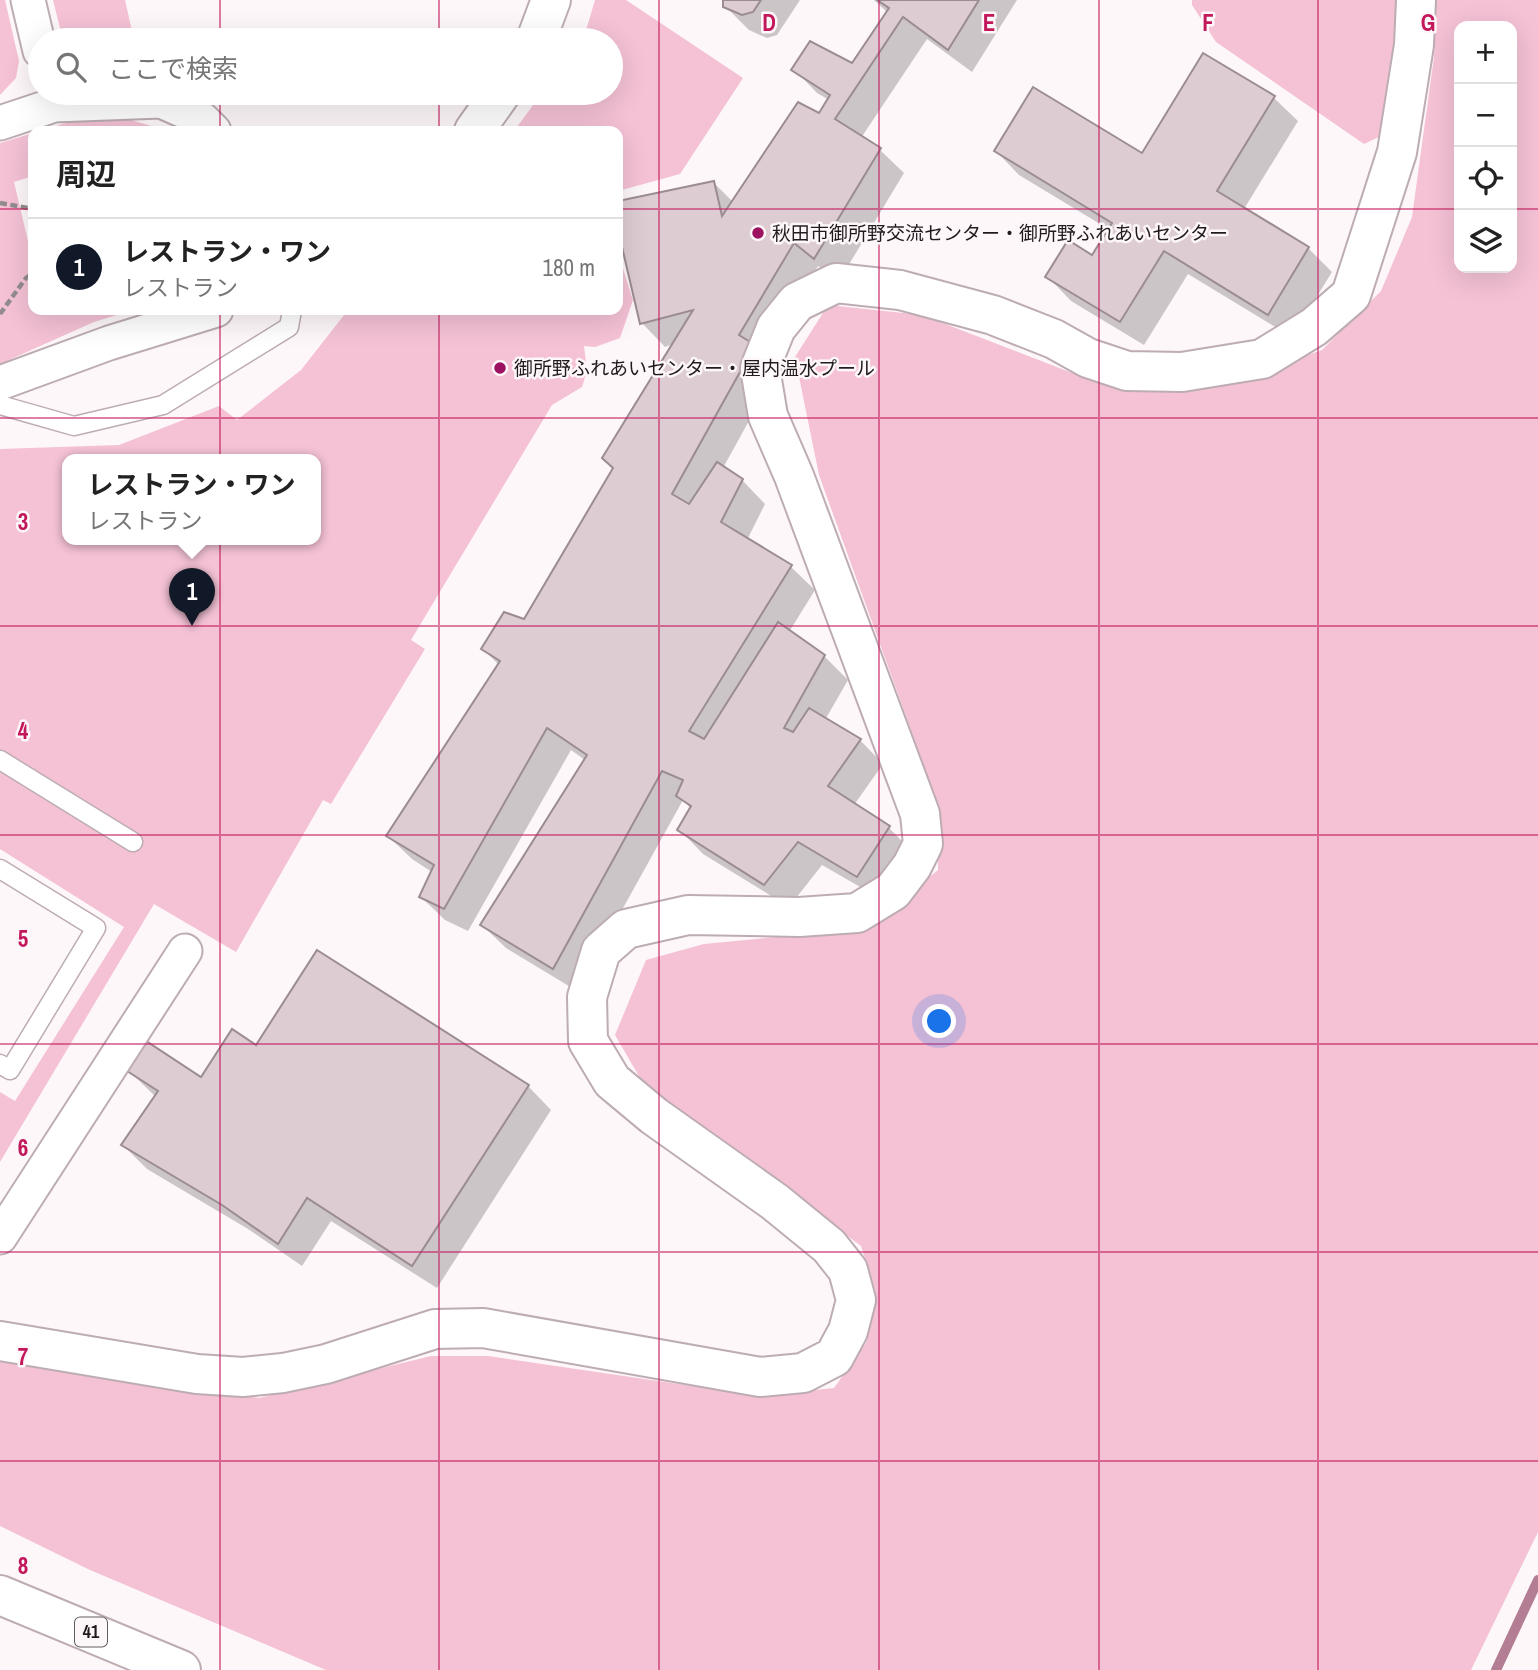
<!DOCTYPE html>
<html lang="ja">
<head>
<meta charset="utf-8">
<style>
  :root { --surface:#fff; --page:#f6f6f6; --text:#222; --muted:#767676; --line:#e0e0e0; --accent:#111827 }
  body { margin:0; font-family:"Archivo Narrow","Noto Sans JP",sans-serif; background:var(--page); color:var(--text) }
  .controls { position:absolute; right:21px; top:21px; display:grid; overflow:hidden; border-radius:14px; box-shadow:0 7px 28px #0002 }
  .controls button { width:63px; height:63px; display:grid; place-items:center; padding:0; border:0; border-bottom:2px solid var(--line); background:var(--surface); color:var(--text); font:35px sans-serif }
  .you { position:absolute; left:940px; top:1022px; width:24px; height:24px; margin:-18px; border:5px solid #fff; border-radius:50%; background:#1a73e8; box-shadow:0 0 0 10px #1a73e833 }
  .badge { display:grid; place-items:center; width:46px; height:46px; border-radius:50%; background:var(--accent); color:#fff; font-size:23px; font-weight:700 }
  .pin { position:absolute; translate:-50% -58px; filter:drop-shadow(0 2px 4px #0008) }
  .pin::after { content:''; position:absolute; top:37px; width:24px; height:21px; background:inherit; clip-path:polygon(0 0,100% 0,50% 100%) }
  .popup { position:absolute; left:62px; top:454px; width:259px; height:91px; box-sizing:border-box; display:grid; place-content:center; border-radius:14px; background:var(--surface); filter:drop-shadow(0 2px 5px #0005); font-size:23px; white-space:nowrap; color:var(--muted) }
  .popup b { font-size:26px; color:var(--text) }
  .popup::after { content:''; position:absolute; left:50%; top:100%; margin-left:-14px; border:14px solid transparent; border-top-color:var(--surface) }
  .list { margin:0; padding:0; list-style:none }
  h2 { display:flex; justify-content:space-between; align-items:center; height:91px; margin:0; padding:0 28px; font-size:30px }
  h2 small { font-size:23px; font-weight:400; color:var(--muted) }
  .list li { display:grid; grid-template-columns:46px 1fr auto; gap:21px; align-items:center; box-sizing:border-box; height:98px; padding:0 28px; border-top:2px solid var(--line) }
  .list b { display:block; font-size:26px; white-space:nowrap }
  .list p { margin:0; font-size:23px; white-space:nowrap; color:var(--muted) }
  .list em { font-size:23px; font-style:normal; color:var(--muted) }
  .icon { flex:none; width:38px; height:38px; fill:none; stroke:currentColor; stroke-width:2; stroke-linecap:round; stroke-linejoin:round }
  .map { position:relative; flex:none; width:1538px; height:1670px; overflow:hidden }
  .search { position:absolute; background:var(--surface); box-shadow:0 7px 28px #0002; left:28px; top:28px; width:595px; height:77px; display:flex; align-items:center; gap:18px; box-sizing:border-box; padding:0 24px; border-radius:38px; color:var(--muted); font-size:26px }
  .panel { position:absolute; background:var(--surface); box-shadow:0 7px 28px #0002; left:28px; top:126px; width:595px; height:189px; border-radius:14px }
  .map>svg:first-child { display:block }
  .green { fill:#f4c1d5; fill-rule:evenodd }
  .shadow { fill:#0003 }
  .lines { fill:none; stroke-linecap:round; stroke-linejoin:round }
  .stream { stroke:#b37e93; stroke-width:10 }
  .building { fill:#ddcdd3; stroke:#9b8c91; stroke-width:2 }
  .lane-casing { stroke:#bdadb3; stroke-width:21 }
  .street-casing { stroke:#bdadb3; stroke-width:37 }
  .secondary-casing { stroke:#bdadb3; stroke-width:42 }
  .primary-casing { stroke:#bdadb3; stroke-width:42 }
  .path { stroke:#928c8e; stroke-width:4.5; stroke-dasharray:7 3.5; stroke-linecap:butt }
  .lane { stroke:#fff; stroke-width:18 }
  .street { stroke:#fff; stroke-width:33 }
  .secondary { stroke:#fff; stroke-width:38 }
  .primary { stroke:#fff; stroke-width:38 }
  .grid { fill:none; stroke:#c2185b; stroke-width:2; stroke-opacity:0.55 }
  .poi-dot { fill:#9c1160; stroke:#fef7f9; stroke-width:2.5 }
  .labels { text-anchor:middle; stroke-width:5; stroke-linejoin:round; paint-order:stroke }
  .shield { fill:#fef7f9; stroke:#635d5f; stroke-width:2 }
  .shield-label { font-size:18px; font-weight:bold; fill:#211b1d }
  .poi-label { font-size:19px; fill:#211b1d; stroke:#fef7f9; text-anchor:start }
  .grid-label { font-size:23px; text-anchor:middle; font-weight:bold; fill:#c2185b; stroke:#fef7f9; stroke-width:5; stroke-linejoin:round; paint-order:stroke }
</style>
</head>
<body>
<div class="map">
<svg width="1538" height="1670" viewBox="0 0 1538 1670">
  <rect width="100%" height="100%" fill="#fef7f9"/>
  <path class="green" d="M 0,0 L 5,0 L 19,61 L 16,78 L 0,95 Z
    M 53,0 L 125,0 L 134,40 L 63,40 Z
    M 595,0 L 626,0 L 743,78 L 680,174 L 618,191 L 618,131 L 514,131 L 542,93 L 611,93 L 611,40 L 578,40 L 587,27 Z
    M 1192,0 L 1402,0 L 1383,135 L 1364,144 L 1216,42 L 1192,5 Z
    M 1436,0 L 1538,0 L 1538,1532 L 1471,1670 L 326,1670 L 90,1570 L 0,1526 L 0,1350 L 259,1398 L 431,1356 L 488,1356 L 760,1396 L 834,1388 L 866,1343 L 876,1293 L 861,1246 L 643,1083 L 615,1035 L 646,960 L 704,944 L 868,928 L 938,870 L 938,805 L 819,475 L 795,357 L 828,305 L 922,315 L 1093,381 L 1224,385 L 1322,350 L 1381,291 L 1412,217 L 1434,57 ZM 1459,26 L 1512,26 L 1512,268 L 1459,268 Z
    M 118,116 L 168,131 L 39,131 L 73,121 Z
    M 33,133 L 33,176 L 14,182 L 33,262 L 33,310 L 133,310 L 94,322 L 0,364 L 0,143 Z
    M 618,253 L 633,300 L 620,338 L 595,347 L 584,346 L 587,371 L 582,387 L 552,405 L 411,640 L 425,649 L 331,804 L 323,800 L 236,952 L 154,904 L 0,1162 L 0,1092 L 15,1101 L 124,927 L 0,849 L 0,449 L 119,445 L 219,406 L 237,420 L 301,370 L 348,310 L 618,310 ZM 68,460 L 316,460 L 316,540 L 68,540 Z"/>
  <path class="shadow" d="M 725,0 L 800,0 L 777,35 L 767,38 L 749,30 L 725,6 Z
    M 874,0 L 1017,0 L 972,72 L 927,39 L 861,138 L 880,150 L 904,173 L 839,281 L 818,266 L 763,356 L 777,370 L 723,468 L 742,480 L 765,504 L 747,540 L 791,567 L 815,590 L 789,632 L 824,656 L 848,680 L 825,720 L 860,740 L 883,764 L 854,805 L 889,828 L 912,851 L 881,899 L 822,865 L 789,907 L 703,854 L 680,830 L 691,809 L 683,800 L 577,991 L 506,948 L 482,925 L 585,760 L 571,750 L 468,931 L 445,920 L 421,897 L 432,872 L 412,859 L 388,836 L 500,666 L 483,649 L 525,621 L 615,469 L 673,344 L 665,347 L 642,323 L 618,223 L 618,203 L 714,183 L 733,202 L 820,116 L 829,100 L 817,93 L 794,69 L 853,65 L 888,13 Z
    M 1204,56 L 1274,98 L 1298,121 L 1244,209 L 1308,248 L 1332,272 L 1292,337 L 1188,274 L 1144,345 L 1071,301 L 1048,277 L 1093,257 L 1110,230 L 1019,175 L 996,151 L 1143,156 Z
    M 257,1047 L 528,1086 L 551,1110 L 437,1288 L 331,1221 L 302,1266 L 248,1229 L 147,1169 L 123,1145 L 156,1097 L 129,1071 L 201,1079 Z"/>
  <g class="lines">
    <path class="stream" d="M 1496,1670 L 1538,1580"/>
  </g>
  <path class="building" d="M 723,0 L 761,0 L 753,12 L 742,15 L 723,7 Z
    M 877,0 L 979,0 L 948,50 L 903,17 L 835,119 L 881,148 L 814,259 L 794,243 L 739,335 L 755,345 L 672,494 L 689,504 L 717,462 L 743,479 L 721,522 L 792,565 L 689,731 L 704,739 L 778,622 L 825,655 L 784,728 L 793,732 L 809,708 L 861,739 L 828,786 L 890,826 L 857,877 L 798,842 L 764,885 L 677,830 L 691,806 L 676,796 L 683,780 L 662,771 L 553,969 L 480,925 L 587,755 L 547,728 L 444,909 L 419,897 L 434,865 L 386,836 L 500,661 L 481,649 L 504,612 L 524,619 L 613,468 L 602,458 L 693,310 L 640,324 L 618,230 L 618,201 L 714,181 L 722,216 L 798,102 L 819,113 L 830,95 L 791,70 L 810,41 L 852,63 L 889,8 Z
    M 1203,53 L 1275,96 L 1217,191 L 1309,247 L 1268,315 L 1164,251 L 1120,322 L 1045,277 L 1068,240 L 1092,255 L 1112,223 L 994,151 L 1033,87 L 1142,153 Z
    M 317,950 L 529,1085 L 412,1266 L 307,1198 L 278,1244 L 222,1205 L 121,1145 L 158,1091 L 127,1071 L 146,1041 L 201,1077 L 232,1029 L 256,1045 Z"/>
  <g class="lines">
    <g class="lane-casing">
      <path id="lane" d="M 0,405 L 74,426 L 163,405 L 289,327 L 292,310
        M 0,760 L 133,842
        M 0,869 L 96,928 L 10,1070 L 0,1064"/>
    </g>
    <g class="street-casing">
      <path id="street" d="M 28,0 L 40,51
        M 0,123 L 54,105 L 161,101 L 202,119 L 214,131
        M 0,383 L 109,343 L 216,310
        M 0,1237 L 185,951"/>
    </g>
    <g class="secondary-casing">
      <path id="secondary" d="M 536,40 L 551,0
        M 474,131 L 501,93
        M 0,1341 L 197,1374 L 243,1377 L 283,1373 L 326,1364 L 435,1329 L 483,1328 L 760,1377 L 803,1373 L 834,1357 L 848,1331 L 856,1300 L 848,1270 L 829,1246 L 775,1202 L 654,1116 L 612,1081 L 588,1041 L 587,997 L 601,951 L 626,929 L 688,915 L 799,917 L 857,913 L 893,891 L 912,866 L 923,844 L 920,814 L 794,476 L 768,416 L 760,368 L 776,328 L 797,302 L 836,283 L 900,290 L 993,315 L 1054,339 L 1088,358 L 1127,371 L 1182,372 L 1262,359 L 1314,327 L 1351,295 L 1397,152 L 1414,45 L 1416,0"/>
    </g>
    <g class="primary-casing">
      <path id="primary" d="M 0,1595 L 181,1670"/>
    </g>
    <path class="path" d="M 0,203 L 28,208 L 33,207
      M 0,314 L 26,278 L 33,273"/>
    <use href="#lane" class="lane"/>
    <use href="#street" class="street"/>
    <use href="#secondary" class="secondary"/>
    <use href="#primary" class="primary"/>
  </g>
  <path class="grid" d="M 220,0 L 220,40M 439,0 L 439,40M 659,0 L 659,1670M 879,0 L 879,1670M 1099,0 L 1099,1670M 1318,0 L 1318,1670M 220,93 L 220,131M 439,93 L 439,131M 0,209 L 33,209M 618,209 L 1459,209M 1512,209 L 1538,209M 220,310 L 220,1670M 439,310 L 439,1670M 0,418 L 1538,418M 0,626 L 1538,626M 0,835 L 1538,835M 0,1044 L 1538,1044M 0,1252 L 1538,1252M 0,1461 L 1538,1461"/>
  <g class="poi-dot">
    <circle cx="758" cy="233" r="7"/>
    <circle cx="500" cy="368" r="7"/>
  </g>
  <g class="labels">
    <rect class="shield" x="75" y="1617.5" width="32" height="29" rx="5"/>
    <g class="shield-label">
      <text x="91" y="1638">41</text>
    </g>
    <g class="poi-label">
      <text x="772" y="240">秋田市御所野交流センター・御所野ふれあいセンター</text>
      <text x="514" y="375">御所野ふれあいセンター・屋内温水プール</text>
    </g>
  </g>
  <g class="grid-label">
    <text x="769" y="31">D</text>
    <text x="989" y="31">E</text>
    <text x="1208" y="31">F</text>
    <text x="1428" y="31">G</text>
    <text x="23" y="530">3</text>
    <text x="23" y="739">4</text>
    <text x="23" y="947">5</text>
    <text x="23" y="1156">6</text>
    <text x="23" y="1365">7</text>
    <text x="23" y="1574">8</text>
  </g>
</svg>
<div class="controls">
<button>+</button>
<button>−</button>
<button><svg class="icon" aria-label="locate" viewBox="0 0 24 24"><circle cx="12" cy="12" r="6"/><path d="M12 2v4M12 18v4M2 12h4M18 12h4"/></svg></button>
<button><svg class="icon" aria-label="layers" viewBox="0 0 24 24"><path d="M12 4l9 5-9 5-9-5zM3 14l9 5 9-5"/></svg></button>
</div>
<div class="you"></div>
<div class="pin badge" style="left:192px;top:626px">1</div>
<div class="popup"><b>レストラン・ワン</b>レストラン</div>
<div class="search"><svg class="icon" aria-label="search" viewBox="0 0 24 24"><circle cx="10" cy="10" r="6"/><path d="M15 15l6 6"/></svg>ここで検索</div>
<section class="panel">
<h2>周辺<small></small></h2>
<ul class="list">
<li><span class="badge">1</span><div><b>レストラン・ワン</b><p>レストラン</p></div><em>180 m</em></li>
</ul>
</section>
</div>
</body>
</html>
